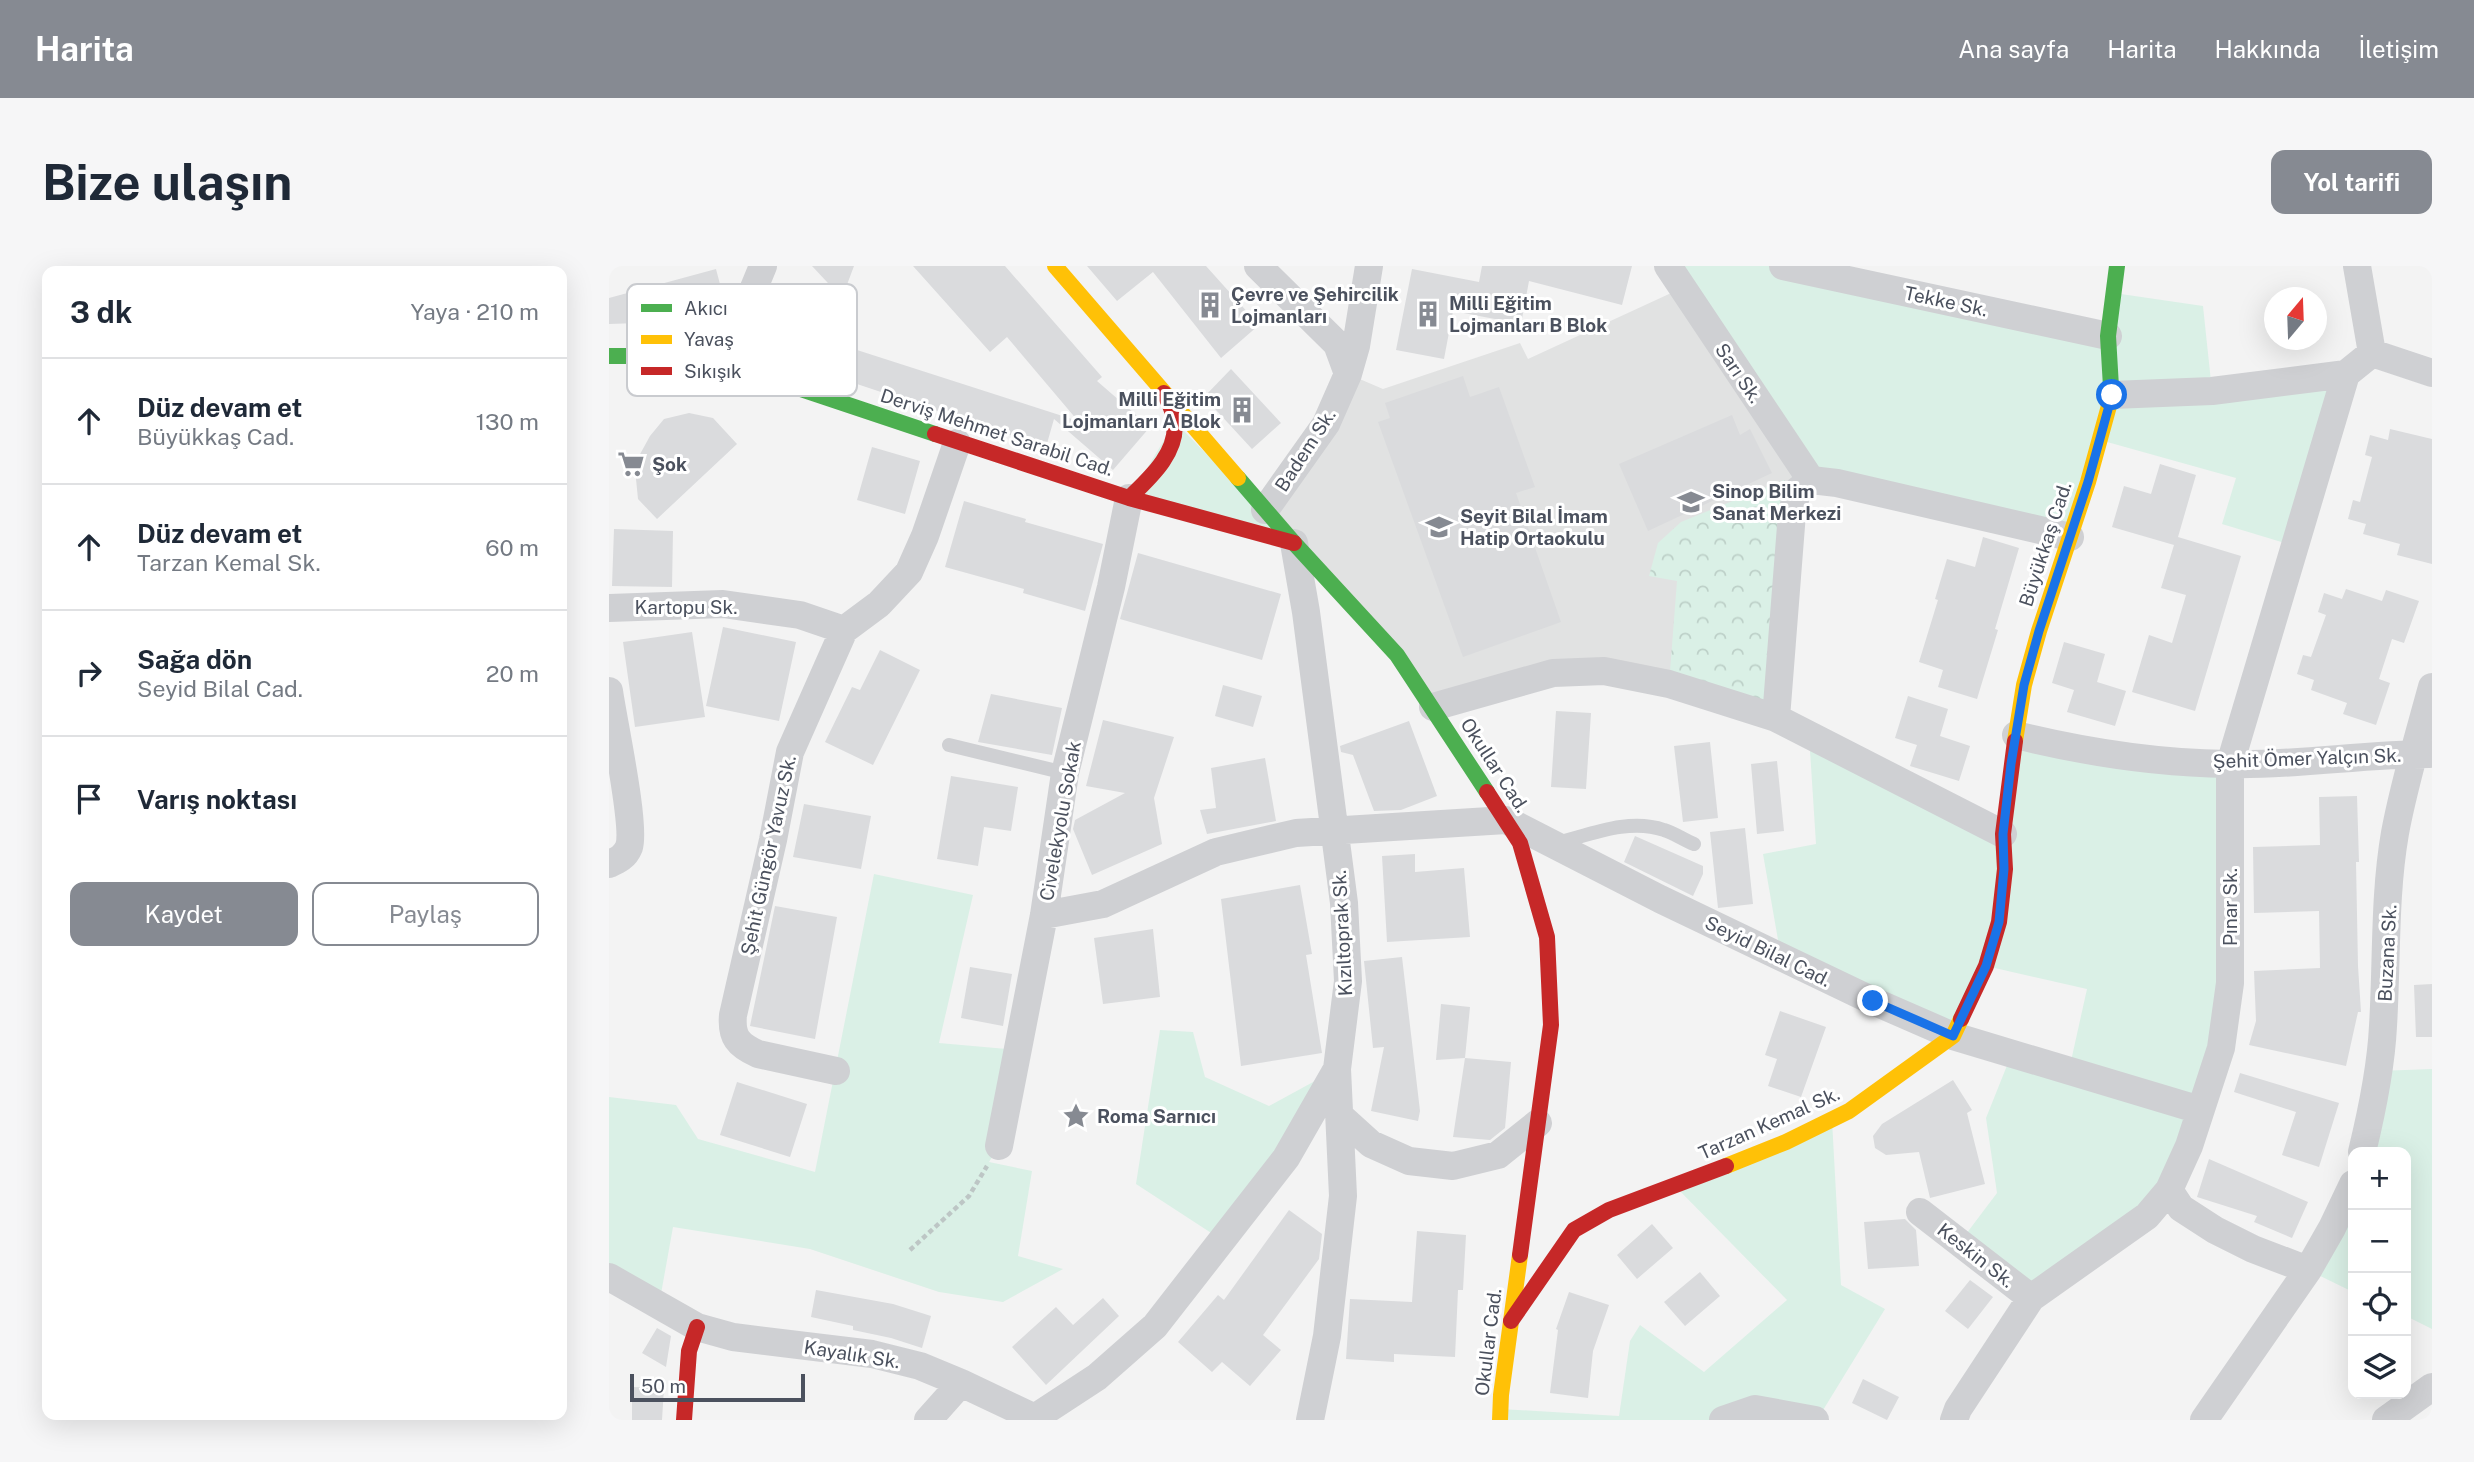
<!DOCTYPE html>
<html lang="tr">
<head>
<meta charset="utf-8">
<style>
  :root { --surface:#fff; --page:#f6f6f7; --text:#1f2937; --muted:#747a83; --line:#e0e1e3; --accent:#868a92 }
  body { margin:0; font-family:"Public Sans",sans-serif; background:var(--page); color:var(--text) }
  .controls { position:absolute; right:21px; bottom:21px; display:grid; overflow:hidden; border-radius:14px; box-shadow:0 7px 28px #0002 }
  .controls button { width:63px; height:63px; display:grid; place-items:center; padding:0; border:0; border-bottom:2px solid var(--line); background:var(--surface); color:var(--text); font:35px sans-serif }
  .compass { position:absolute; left:1655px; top:21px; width:63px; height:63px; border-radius:50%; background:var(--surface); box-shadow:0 7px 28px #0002; rotate:19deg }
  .scale { position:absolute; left:21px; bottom:18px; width:175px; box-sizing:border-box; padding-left:7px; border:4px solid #4b515e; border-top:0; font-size:19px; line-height:24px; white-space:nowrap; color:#4b515e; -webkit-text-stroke:5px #fff; paint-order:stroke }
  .stop { position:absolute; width:21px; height:21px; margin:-16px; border:5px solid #1a73e8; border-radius:50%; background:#fff }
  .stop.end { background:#1a73e8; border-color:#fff; box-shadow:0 2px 7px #0008 }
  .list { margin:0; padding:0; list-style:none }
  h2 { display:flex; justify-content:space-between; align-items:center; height:91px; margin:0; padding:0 28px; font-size:30px }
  h2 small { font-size:23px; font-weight:400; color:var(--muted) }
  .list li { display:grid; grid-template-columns:46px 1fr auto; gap:21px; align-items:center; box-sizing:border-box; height:126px; padding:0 28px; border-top:2px solid var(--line) }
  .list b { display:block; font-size:26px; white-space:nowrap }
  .list p { margin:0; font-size:23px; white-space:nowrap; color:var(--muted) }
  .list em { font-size:23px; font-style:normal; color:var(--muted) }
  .actions { display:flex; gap:14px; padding:21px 28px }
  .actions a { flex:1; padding:16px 0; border:2px solid var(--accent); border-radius:14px; text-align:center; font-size:24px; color:var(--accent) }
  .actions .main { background:var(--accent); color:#fff }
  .icon { flex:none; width:38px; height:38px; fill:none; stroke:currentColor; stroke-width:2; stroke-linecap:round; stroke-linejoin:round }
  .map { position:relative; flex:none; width:1823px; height:1154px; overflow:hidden; border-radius:14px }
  header { display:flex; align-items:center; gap:42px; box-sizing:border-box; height:98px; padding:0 35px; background:var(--accent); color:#fff }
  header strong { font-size:33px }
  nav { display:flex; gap:38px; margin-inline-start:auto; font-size:24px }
  .intro { display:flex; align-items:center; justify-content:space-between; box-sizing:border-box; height:168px; padding:0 42px }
  h1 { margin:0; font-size:49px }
  .button { padding:18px 32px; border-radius:14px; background:var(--accent); color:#fff; font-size:24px; font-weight:700 }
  main { display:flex; gap:42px; padding:0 42px }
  aside { flex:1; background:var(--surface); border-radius:14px; box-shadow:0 7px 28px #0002 }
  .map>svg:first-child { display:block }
  .education { fill:#e1e2e2 }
  .green { fill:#daf0e6 }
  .forest { fill:url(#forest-crowns) }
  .building { fill:#dadbdd }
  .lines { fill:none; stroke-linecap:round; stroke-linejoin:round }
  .path { stroke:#bdc6c5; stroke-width:4.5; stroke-dasharray:5 3.5; stroke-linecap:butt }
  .lane { stroke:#cfd0d3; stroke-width:14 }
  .street { stroke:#cfd0d3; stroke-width:28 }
  .fast { stroke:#4caf50; stroke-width:16 }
  .slow { stroke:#ffc107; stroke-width:16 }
  .jam { stroke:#c62828; stroke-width:16 }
  .route { stroke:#1a73e8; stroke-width:9 }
  .labels { text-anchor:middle; stroke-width:6; stroke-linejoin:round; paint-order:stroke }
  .poi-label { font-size:19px; font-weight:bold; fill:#4b515e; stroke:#fff; text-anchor:start }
  .street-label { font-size:19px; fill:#4b515e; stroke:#fff }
  .key { fill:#fff; stroke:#c9cbcf; stroke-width:2 }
  .key-label { font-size:19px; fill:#4b515e }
</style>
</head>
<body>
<header>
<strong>Harita</strong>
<nav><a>Ana sayfa</a><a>Harita</a><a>Hakkında</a><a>İletişim</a></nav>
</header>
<div class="intro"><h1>Bize ulaşın</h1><a class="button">Yol tarifi</a></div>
<main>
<aside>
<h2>3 dk<small>Yaya · 210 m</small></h2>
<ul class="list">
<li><svg class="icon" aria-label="ahead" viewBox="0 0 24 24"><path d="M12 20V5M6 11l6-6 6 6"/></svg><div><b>Düz devam et</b><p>Büyükkaş Cad.</p></div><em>130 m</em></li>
<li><svg class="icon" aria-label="ahead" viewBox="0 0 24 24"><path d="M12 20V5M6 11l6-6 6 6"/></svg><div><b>Düz devam et</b><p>Tarzan Kemal Sk.</p></div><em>60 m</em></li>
<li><svg class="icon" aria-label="right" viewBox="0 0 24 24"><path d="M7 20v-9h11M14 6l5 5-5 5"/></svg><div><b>Sağa dön</b><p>Seyid Bilal Cad.</p></div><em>20 m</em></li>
<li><svg class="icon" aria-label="arrive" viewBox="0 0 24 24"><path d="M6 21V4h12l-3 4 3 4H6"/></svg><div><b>Varış noktası</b></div></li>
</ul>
<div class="actions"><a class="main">Kaydet</a><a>Paylaş</a></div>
</aside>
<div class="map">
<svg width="1823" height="1154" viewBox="0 0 1823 1154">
  <defs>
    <pattern id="forest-crowns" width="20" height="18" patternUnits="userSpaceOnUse" patternTransform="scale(1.75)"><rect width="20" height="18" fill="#daf0e6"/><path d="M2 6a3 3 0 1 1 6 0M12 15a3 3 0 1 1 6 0" fill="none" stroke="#bdd0c8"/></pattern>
  </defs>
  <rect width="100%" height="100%" fill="#f3f3f3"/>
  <path class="education" d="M 1073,22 L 1202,214 L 1167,452 L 995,406 L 824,441 L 656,244 L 739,108 L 774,123 L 911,77 L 919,93 Z"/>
  <path class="green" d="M 1059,0 L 1174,0 L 1499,70 L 1505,27 L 1594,40 L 1603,125 L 1737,108 L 1686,280 L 1613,258 L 1627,212 L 1491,174 L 1461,271 L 1202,214 Z
    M 566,156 L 685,277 L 520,232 Z
    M 1200,469 L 1394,568 L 1407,469 L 1621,498 L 1621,717 L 1560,924 L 1422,1032 L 1351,976 L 1388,927 L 1377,852 L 1403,787 L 1460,804 L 1478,723 L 1377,700 L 1344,770 L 1172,691 L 1154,588 L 1207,578 Z
    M 265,608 L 364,629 L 330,777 L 409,784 L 390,880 L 380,896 L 423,905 L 409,990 L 454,1003 L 394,1036 L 330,1026 L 201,983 L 64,961 L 50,1039 L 0,1011 L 0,831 L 67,839 L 89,873 L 206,906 Z
    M 551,764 L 584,766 L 596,811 L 660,840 L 728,803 L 613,974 L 527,918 Z
    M 1823,803 L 1823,1063 L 1797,1050 L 1797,886 L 1753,886 L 1769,805 Z
    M 1223,854 L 1232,1019 L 1276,1043 L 1208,1154 L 891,1154 L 892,1143 L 1010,1150 L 1021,1075 L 1031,1059 L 1095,1106 L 1178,1034 L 1066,920 Z
    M 1744,918 L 1744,1026 L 1699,1004 Z"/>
  <path class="forest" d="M 1175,214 L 1188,225 L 1167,452 L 1060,418 L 1068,315 L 1040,310 L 1049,277 L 1072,256 Z"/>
  <path class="building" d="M 203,0 L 245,0 L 233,32 Z
    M 304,0 L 396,0 L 493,111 L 488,115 L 541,161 L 504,204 L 445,153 L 437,181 L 239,115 L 248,84 L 469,155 L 398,71 L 381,86 Z
    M 478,0 L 597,0 L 650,59 L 612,92 L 544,6 L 508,35 Z
    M 873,0 L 1023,0 L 1013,39 L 920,15 L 912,58 L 844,45 L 835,93 L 787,84 L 803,3 L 870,16 Z
    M 107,3 L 117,41 L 32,64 L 30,57 L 0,58 L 0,32 Z
    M 622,103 L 672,157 L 643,183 L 595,131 Z
    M 854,110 L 861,131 L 890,121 L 926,221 L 907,227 L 952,356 L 854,391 L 769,156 L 781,152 L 776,137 Z
    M 80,147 L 104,152 L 128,178 L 48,253 L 29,233 L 27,213 L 30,190 L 41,170 L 55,153 Z
    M 1123,149 L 1131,169 L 1141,163 L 1163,207 L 1039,265 L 1010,198 Z
    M 1781,163 L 1823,173 L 1823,298 L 1788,289 L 1791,278 L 1754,268 L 1757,258 L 1739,253 L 1744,234 L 1751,236 L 1763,191 L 1756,189 L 1761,169 L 1779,174 Z
    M 263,181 L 311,195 L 296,248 L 248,234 Z
    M 1551,198 L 1587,209 L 1569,271 L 1632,290 L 1586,445 L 1523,426 L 1540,369 L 1563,377 L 1577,329 L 1552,322 L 1565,279 L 1503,261 L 1515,220 L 1542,228 Z
    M 355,235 L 417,253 L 416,256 L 494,278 L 476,345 L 414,327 L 415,323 L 336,301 Z
    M 5,263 L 64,265 L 63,321 L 3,320 Z
    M 1374,271 L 1410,282 L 1386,363 L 1389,364 L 1368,433 L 1329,421 L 1334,404 L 1310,396 L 1329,334 L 1326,333 L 1338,293 L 1366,301 Z
    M 529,287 L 672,328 L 653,394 L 511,353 Z
    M 1737,323 L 1773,335 L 1777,324 L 1810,335 L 1795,377 L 1783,373 L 1770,413 L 1781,417 L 1767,459 L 1734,448 L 1738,437 L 1702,424 L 1705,414 L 1688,408 L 1694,389 L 1702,391 L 1717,349 L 1709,346 L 1715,327 L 1733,333 Z
    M 114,361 L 187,376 L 170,455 L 97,440 Z
    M 83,366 L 96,451 L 26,461 L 14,376 Z
    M 1455,376 L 1496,388 L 1488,416 L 1517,425 L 1506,460 L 1458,446 L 1465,424 L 1443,417 Z
    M 271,384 L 311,404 L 264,499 L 216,476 L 243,421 L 251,424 Z
    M 614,419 L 653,430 L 644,461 L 606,450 Z
    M 382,428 L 453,442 L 443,489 L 369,476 Z
    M 1299,430 L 1339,443 L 1331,470 L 1361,480 L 1350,515 L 1301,500 L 1308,479 L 1286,472 Z
    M 947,445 L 982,447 L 977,523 L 942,521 Z
    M 494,454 L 565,471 L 545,532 L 553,578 L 483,609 L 464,563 L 466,554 L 516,527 L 477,520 Z
    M 800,455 L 828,530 L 792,544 L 765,545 L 744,489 L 732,486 L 731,480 Z
    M 1101,476 L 1109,552 L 1074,556 L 1065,480 Z
    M 656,492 L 667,555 L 598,568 L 591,544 L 607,542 L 602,502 Z
    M 1168,495 L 1175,565 L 1148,568 L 1142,498 Z
    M 342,510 L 409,521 L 402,565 L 375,561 L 369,600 L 328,593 Z
    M 1748,530 L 1750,596 L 1747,596 L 1749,700 L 1752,746 L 1749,746 L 1737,800 L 1640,779 L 1647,755 L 1645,705 L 1711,702 L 1710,645 L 1645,647 L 1644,581 L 1711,579 L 1710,531 Z
    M 195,538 L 262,550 L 252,603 L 184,591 Z
    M 1136,562 L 1144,638 L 1109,642 L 1101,566 Z
    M 1026,570 L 1094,600 L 1094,608 L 1084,630 L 1015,596 Z
    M 806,588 L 806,606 L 855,602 L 861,671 L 778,676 L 773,590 Z
    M 691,619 L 703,688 L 697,689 L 713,787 L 632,800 L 612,633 Z
    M 166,640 L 228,651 L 206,773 L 141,760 Z
    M 544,663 L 551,731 L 494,738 L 485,672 Z
    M 793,691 L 811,845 L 809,855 L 762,845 L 775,781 L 764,782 L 755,695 Z
    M 361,701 L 403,708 L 394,760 L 352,752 Z
    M 1823,718 L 1823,771 L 1807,771 L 1805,719 Z
    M 832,738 L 861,741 L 856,792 L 827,794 Z
    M 1171,745 L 1217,761 L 1192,831 L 1159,820 L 1168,793 L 1156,789 Z
    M 856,792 L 902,796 L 896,862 L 881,874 L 844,871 Z
    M 1631,807 L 1730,837 L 1710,901 L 1673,889 L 1687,846 L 1625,826 Z
    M 1344,814 L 1363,844 L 1358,847 L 1376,918 L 1321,932 L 1310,886 L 1277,889 L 1266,882 L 1264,870 L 1273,858 Z
    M 128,816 L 198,838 L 181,891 L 111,869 Z
    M 1600,893 L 1699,936 L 1683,972 L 1645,956 L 1648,950 L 1588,931 Z
    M 680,944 L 713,968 L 710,993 L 654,1069 L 672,1084 L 641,1120 L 613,1096 L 603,1106 L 569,1076 L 609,1029 L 615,1034 Z
    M 1296,953 L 1307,964 L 1310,1000 L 1259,1003 L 1255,956 Z
    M 1043,958 L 1064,982 L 1028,1013 L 1008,989 Z
    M 808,965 L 857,969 L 854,1024 L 849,1024 L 846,1091 L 785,1088 L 785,1096 L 737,1093 L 741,1033 L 803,1036 Z
    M 1091,1006 L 1111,1030 L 1076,1060 L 1055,1036 Z
    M 1361,1014 L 1384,1031 L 1359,1063 L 1336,1045 Z
    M 207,1024 L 284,1038 L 322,1050 L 313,1082 L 282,1072 L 244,1064 L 244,1060 L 202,1051 Z
    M 960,1026 L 1000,1039 L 984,1085 L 979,1132 L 941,1127 L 949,1064 L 947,1063 Z
    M 494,1032 L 510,1050 L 437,1119 L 403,1081 L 447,1041 L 464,1059 Z
    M 48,1062 L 62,1070 L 57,1101 L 33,1087 Z
    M 1254,1113 L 1290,1131 L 1278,1154 L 1243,1137 Z
    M 23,1121 L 55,1122 L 53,1154 L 23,1154 Z"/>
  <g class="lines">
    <path class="path" d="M 301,984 L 360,930 L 378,900"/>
    <path class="lane" d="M 340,479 L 456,507
      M 948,577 C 983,568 1020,552 1055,564 C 1065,567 1075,574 1085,578"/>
    <path class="street" d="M 649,0 L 728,78 L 739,108
      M 1059,0 L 1202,214
      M 1174,0 L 1499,70
      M 1748,0 L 1763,87
      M 114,97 L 154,0
      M 1737,108 L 1763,87 L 1823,107
      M 1503,129 L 1603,125 L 1737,108
      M 656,244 L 717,158 L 739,108 L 747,80 L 760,0
      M 0,342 L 114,338 L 191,349 L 235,364
      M 0,425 C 4,454 27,560 20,581 C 16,591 9,594 0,598
      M 824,441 L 944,407 L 995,405 L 1060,418 L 1167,452 L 1394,568
      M 1167,452 L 1183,247 L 1188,225 L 1202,214 L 1228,217 L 1461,271
      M 1407,469 C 1476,486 1547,497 1619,498 C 1685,500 1754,488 1821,488
      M 435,649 L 494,638 L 607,586 L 687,567 L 897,554 L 1051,633 L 1264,735 L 1344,770 L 1591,844
      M 227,805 L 149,788 C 129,779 122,771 124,749 L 164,574 L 181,486 L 235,364 L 270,338 L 300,306 L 316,270 L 348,177
      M 730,849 L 762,878 L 800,895 L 844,900 L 889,889 L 929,857
      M 390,880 L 435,649 L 456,507 L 502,321 L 520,232
      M 1753,886 C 1763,845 1772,802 1774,760 C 1778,696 1775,630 1786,567 C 1795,518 1810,469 1823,421
      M 1560,924 L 1572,942 L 1606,964 L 1644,983 L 1699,1004
      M 1311,946 L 1422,1032
      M 0,1011 L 88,1061 L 124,1071 L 263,1088 L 311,1100 L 352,1117 L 430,1154
      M 427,1151 L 488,1111 L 546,1060 L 677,892 L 728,803 L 739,715 L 735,637 L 697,346 L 685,277
      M 319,1154 L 352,1117
      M 701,1154 L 718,1070 L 734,930 L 728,803
      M 1114,1154 L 1146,1143 L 1206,1154
      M 1345,1154 L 1349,1143 L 1422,1032 L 1538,950 L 1560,924 L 1580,880 L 1612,782 L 1621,717 L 1621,498 L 1737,108
      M 1595,1154 L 1699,1004 L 1723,962 L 1744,918
      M 1777,1154 L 1823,1121"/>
    <path class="fast" d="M 0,90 L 73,90 L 114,97 L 326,168
      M 1502,121 L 1499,70 L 1508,0
      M 629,212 L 685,277 L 788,389 L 878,526"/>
    <path class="slow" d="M 446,0 L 629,212
      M 1406,475 L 1415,419 L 1430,365 L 1479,216 L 1503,129 L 1502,121
      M 1117,900 L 1177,876 L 1240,845 L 1344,770 L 1352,753
      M 891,1154 L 892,1129 L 911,989"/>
    <path class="jam" d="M 326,168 L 520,232 L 685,277
      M 520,232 C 541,212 571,185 565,153 C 564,144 559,135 555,127
      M 878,526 L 911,577 L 938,671 L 942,759 L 911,989
      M 1352,753 L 1377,700 L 1390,656 L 1396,603 L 1394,568 L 1406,475
      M 902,1055 L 965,964 L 1000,944 L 1117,900
      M 75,1154 L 80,1085 L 88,1061"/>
  </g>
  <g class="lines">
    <path class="route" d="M 1264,735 L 1344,770 L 1377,700 L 1390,656 L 1395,603 L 1394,568 L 1402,498 L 1415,419 L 1430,365 L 1479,216 L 1503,129"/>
  </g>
  <defs>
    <g id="building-bare" transform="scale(2.1)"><path d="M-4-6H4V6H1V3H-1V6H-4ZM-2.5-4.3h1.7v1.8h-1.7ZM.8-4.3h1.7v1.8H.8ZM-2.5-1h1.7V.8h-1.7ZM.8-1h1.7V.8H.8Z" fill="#868a92" stroke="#fff" stroke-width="2.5" paint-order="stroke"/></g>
    <g id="supermarket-bare" transform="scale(2.1)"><path d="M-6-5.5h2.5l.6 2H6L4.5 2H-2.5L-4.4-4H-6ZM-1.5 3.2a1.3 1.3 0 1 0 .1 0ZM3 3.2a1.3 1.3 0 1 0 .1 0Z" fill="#868a92" stroke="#fff" stroke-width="2.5" paint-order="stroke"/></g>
    <g id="school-bare" transform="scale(2.1)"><path d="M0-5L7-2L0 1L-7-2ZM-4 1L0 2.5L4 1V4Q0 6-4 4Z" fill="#868a92" stroke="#fff" stroke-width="2.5" paint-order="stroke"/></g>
    <g id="sight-bare" transform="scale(2.1)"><path d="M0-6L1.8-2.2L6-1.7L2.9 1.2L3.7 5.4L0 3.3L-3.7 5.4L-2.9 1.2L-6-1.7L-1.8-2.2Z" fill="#868a92" stroke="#fff" stroke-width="2.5" paint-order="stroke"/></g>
  </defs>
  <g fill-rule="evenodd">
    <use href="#building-bare" x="601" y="39"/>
    <use href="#building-bare" x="819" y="48"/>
    <use href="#building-bare" x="633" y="144"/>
    <use href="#supermarket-bare" x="22" y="198"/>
    <use href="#school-bare" x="1082" y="236"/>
    <use href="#school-bare" x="830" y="261"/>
    <use href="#sight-bare" x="467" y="850"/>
  </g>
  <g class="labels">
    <g class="poi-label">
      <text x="622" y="35">Çevre ve Şehircilik<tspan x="622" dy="22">Lojmanları</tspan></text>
      <text x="840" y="44">Milli Eğitim<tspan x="840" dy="22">Lojmanları B Blok</tspan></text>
      <text x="612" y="140" text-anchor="end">Milli Eğitim<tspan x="612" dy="22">Lojmanları A Blok</tspan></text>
      <text x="43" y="205">Şok</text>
      <text x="1103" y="232">Sinop Bilim<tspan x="1103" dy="22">Sanat Merkezi</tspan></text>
      <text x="851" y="257">Seyit Bilal İmam<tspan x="851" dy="22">Hatip Ortaokulu</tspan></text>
      <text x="488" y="857">Roma Sarnıcı</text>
    </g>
    <g class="street-label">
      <text transform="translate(1337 35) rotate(12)" y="7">Tekke Sk.</text>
      <text transform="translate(1130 107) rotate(56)" y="7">Sarı Sk.</text>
      <text transform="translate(388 166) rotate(18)" y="7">Derviş Mehmet Sarabil Cad.</text>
      <text transform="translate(696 184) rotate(-57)" y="7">Badem Sk.</text>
      <text transform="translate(1436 278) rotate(-72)" y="7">Büyükkaş Cad.</text>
      <text x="77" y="348">Kartopu Sk.</text>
      <text transform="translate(1698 492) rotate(-2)" y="7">Şehit Ömer Yalçın Sk.</text>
      <text transform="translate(886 499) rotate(57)" y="7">Okullar Cad.</text>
      <text transform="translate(451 555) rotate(-80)" y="7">Civelekyolu Sokak</text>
      <text transform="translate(159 589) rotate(-78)" y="7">Şehit Güngör Yavuz Sk.</text>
      <text transform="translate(1621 641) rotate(-90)" y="7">Pınar Sk.</text>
      <text transform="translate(733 667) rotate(-93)" y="7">Kızıltoprak Sk.</text>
      <text transform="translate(1159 685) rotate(26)" y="7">Seyid Bilal Cad.</text>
      <text transform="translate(1778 687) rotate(-87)" y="7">Buzana Sk.</text>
      <text transform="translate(1160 857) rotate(-24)" y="7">Tarzan Kemal Sk.</text>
      <text transform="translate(1367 989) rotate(38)" y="7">Keskin Sk.</text>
      <text transform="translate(879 1076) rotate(-83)" y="7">Okullar Cad.</text>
      <text transform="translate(243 1088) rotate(9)" y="7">Kayalık Sk.</text>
    </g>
  </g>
  <rect x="18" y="18" width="230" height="112" rx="10" class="key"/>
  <rect x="32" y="38" width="31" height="8" fill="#4caf50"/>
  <rect x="32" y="69" width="31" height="9" fill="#ffc107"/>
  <rect x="32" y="101" width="31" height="8" fill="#c62828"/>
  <g class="key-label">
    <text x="75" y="49">Akıcı</text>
    <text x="75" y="80">Yavaş</text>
    <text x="75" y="112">Sıkışık</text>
  </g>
</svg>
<div class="controls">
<button>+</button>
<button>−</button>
<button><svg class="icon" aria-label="locate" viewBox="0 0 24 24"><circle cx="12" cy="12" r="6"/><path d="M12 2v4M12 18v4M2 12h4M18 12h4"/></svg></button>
<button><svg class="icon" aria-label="layers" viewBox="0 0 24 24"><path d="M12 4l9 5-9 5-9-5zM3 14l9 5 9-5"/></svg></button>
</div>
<svg class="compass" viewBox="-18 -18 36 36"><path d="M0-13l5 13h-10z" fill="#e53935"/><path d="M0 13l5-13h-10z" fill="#747a83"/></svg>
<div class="scale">50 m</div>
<div class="stop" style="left:1503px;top:129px"></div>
<div class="stop end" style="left:1264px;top:735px"></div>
</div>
</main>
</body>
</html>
